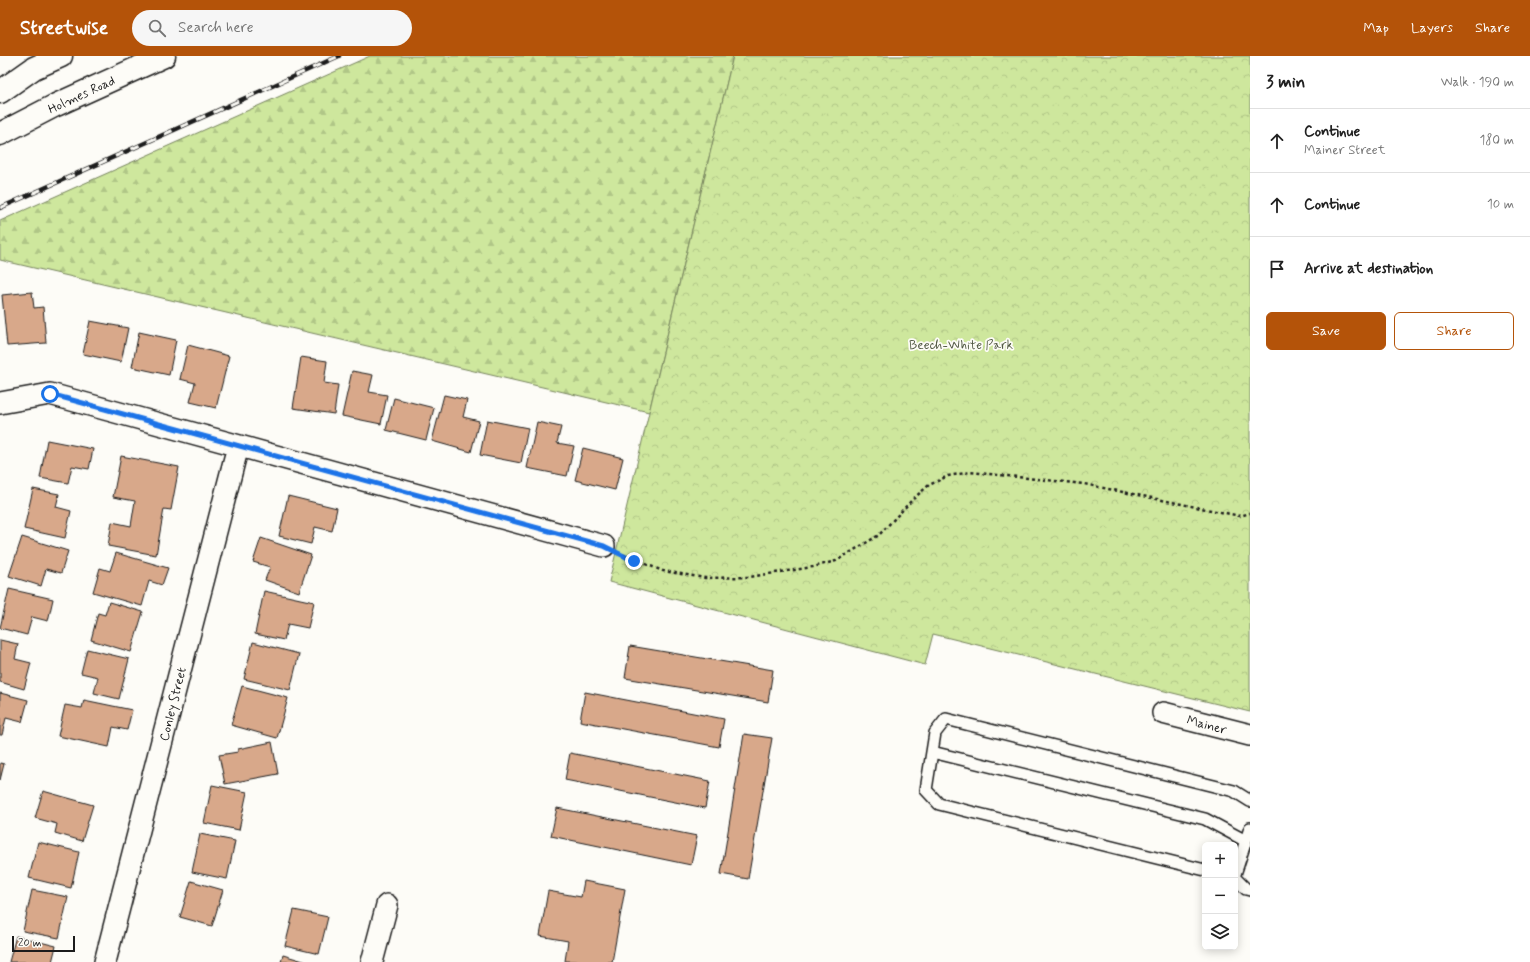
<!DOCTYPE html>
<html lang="en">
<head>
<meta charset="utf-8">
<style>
  :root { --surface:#fff; --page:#f6f6f6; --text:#222; --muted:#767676; --line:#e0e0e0; --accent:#b45309 }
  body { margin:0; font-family:Mynerve,sans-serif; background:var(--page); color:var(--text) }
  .controls { position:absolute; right:12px; bottom:12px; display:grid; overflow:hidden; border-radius:6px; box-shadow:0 2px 10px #0003 }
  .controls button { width:36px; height:36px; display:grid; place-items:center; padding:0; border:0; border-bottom:1px solid var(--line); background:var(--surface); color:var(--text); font:20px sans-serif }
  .scale { position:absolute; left:12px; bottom:10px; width:63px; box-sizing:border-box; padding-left:4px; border:2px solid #1c1c1c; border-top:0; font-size:11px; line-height:14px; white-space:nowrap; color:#1c1c1c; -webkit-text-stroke:3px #fdfcf7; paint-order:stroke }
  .stop { position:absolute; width:12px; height:12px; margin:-9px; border:3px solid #1a73e8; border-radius:50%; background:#fff }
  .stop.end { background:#1a73e8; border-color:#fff; box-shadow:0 1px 4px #0008 }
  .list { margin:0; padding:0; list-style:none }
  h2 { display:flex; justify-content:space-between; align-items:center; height:52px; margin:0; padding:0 16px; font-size:17px }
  h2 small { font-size:13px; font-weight:400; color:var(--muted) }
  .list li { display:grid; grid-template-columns:26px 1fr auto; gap:12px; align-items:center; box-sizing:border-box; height:64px; padding:0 16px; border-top:1px solid var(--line) }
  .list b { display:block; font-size:15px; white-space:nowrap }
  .list p { margin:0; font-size:13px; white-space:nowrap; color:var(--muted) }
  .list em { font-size:13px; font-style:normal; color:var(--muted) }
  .actions { display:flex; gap:8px; padding:12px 16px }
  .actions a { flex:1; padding:9px 0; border:1px solid var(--accent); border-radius:6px; text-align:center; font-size:14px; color:var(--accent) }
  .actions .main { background:var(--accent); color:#fff }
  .icon { flex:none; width:22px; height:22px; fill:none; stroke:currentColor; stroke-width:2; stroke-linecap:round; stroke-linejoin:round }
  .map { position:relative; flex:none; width:1250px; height:906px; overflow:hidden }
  header { display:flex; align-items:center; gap:24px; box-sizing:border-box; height:56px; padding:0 20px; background:var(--accent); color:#fff }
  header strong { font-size:19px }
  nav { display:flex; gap:22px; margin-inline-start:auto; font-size:14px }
  .search { width:280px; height:36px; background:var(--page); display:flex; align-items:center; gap:10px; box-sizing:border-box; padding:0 14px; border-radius:22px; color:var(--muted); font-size:15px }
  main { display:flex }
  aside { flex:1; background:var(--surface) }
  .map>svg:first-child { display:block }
  .forest { fill:url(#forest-firs); stroke:#75825c }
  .park { fill:url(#park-crowns); stroke:#75825c }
  .building { fill:#d8a88a; stroke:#1c1c1c }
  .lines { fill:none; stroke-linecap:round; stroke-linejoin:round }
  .service-casing { stroke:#1c1c1c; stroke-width:14 }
  .minor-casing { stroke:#1c1c1c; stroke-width:24 }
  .secondary-casing { stroke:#1c1c1c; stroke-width:25 }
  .path { stroke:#1c1c1c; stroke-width:2.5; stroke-dasharray:3 3; stroke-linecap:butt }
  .service { stroke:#fdfcf7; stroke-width:11 }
  .minor { stroke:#fdfcf7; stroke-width:21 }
  .secondary { stroke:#fdfcf7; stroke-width:22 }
  .rail-casing { stroke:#1c1c1c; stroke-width:4.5 }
  .rail { stroke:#fdfcf7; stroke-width:3; stroke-dasharray:9; stroke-linecap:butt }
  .route { stroke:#1a73e8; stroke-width:5 }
  .labels { text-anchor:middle; stroke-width:3.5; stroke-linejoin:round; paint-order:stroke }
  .street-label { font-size:13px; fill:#1c1c1c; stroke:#fdfcf7 }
  .park-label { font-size:13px; fill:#515943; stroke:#fdfcf7 }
</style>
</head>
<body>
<header>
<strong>Streetwise</strong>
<div class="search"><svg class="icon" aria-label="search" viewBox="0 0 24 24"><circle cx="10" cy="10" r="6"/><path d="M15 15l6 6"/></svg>Search here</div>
<nav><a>Map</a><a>Layers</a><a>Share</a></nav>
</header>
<main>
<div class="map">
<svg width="1250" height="906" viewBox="0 0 1250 906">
  <defs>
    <pattern id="forest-firs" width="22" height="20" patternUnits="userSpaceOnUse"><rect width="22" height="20" fill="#cee79d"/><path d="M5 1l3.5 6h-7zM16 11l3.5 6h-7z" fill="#b0c687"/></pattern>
    <pattern id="park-crowns" width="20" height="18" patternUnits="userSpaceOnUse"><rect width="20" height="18" fill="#cee79d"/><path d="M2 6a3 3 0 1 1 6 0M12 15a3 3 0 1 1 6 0" fill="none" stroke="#b0c687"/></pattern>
  </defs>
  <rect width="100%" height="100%" fill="#fdfcf7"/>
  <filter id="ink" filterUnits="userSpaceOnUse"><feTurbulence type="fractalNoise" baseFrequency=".025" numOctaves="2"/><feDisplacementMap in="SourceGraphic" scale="8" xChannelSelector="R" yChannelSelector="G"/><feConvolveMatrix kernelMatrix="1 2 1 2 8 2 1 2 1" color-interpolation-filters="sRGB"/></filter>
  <g filter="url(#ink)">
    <path class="forest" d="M 370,0 L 733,0 L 649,356 L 0,204 L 0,165 Z"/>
    <path class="park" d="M 733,0 L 1250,0 L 1250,656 L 933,578 L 925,609 L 609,526 Z"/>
    <path class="building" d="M 32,236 L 34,252 L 43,251 L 46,287 L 7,290 L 2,239 Z
      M 90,265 L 128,272 L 121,306 L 83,298 Z
      M 139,276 L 176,284 L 169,319 L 132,311 Z
      M 188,289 L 229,300 L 216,352 L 190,346 L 195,327 L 180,323 Z
      M 301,301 L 327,305 L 324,327 L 338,329 L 334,358 L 293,352 Z
      M 352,315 L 373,319 L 369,336 L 387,339 L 381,368 L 342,360 Z
      M 444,339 L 467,344 L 463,361 L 479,365 L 471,396 L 432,385 Z
      M 394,342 L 434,352 L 426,384 L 386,374 Z
      M 487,364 L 528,372 L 521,407 L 480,399 Z
      M 537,366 L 561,371 L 557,387 L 574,390 L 567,420 L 527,412 Z
      M 47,384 L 93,393 L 89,413 L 72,410 L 68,427 L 40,422 Z
      M 583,392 L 623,402 L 615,434 L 575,424 Z
      M 121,400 L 179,411 L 171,454 L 164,453 L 156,499 L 108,490 L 112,466 L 131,470 L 135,445 L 113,441 Z
      M 33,433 L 59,438 L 56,451 L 71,455 L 65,482 L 24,473 Z
      M 288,440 L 337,452 L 332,475 L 315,471 L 311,488 L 279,480 Z
      M 22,481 L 68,495 L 61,517 L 46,513 L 41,530 L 9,520 Z
      M 261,482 L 311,499 L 299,536 L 265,524 L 270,511 L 253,506 Z
      M 116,497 L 168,512 L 162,529 L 149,525 L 142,550 L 93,536 L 100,512 L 110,515 Z
      M 9,533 L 53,543 L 48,565 L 32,561 L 27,579 L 0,572 Z
      M 264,535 L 314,546 L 308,572 L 288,568 L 284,584 L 255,578 Z
      M 109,546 L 143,556 L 131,596 L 91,584 L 98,557 L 105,559 Z
      M 0,584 L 18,588 L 15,603 L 31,607 L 24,633 L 0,626 Z
      M 253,586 L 299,598 L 290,634 L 244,623 Z
      M 630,590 L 773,614 L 768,646 L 625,622 Z
      M 87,593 L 129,603 L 119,643 L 94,637 L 98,621 L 81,617 Z
      M 242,630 L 288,642 L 277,682 L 231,669 Z
      M 585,636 L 724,663 L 719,691 L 580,665 Z
      M 0,637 L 28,644 L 22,666 L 6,662 L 2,679 L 0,679 Z
      M 84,644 L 132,654 L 127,674 L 113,671 L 109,691 L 58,680 L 65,649 L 82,652 Z
      M 744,678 L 772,682 L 748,823 L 721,818 Z
      M 272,686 L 278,718 L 225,728 L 219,699 L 238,696 L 238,693 Z
      M 570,697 L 710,725 L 705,752 L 565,724 Z
      M 0,707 L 4,708 L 0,724 Z
      M 212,729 L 247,736 L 239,774 L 204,767 Z
      M 43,735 L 93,749 L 82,785 L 55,777 L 57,768 L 35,762 Z
      M 557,752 L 697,780 L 691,809 L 551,780 Z
      M 200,778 L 235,785 L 227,823 L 192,816 Z
      M 38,786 L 79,796 L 71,832 L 29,822 Z
      M 191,825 L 223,834 L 212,870 L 180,861 Z
      M 584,825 L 625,833 L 612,906 L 565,905 L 568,885 L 540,880 L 548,835 L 581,841 Z
      M 32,834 L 68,841 L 59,882 L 23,875 Z
      M 294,854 L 328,861 L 319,898 L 285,890 Z
      M 16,880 L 56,890 L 52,906 L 9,906 Z
      M 283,899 L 307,906 L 281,906 Z"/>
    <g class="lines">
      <g class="service-casing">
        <path id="service" d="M 932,696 L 1205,763 L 1246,785
          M 1205,814 L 939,748 L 926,734 L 935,677 L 946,663 L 1234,735 L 1250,745
          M 1235,818 L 1250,772
          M 1235,822 L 1246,833 L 1250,834"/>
      </g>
      <g class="minor-casing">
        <path id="minor" d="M 0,347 L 50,338 L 604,490
          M 1163,657 L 1250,679
          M 105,906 L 238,390
          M 372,906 L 387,849"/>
      </g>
      <g class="secondary-casing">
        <path id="secondary" d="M 0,36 L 34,12 L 61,0
          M 0,78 L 56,49 L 164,0"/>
      </g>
      <path class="path" d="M 623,499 L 663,515 L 705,522 L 749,521 L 813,511 L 836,505 L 879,479 L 913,443 L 929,429 L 948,420 L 970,416 L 1084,428 L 1240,460 L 1250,457"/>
      <use href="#service" class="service"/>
      <use href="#minor" class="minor"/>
      <use href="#secondary" class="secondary"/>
      <g class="rail-casing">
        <path id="rail" d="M 0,152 L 339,0"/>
      </g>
      <use href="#rail" class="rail"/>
    </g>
  </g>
  <g class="lines" filter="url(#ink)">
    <path class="route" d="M 50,338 L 604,490 L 634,505"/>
  </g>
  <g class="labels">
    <g class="street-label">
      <text transform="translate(81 38) rotate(-25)" y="5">Holmes Road</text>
      <text transform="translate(172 648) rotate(-76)" y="5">Conley Street</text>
      <text transform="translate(1207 668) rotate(15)" y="5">Mainer</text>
    </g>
    <g class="park-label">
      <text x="961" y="293">Beech-White Park</text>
    </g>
  </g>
</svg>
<div class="controls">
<button>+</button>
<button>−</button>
<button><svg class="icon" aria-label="layers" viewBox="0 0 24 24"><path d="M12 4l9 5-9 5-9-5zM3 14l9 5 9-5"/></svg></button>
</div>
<div class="scale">20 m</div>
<div class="stop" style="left:50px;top:338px"></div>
<div class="stop end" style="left:634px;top:505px"></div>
</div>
<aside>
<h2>3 min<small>Walk · 190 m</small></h2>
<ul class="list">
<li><svg class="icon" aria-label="ahead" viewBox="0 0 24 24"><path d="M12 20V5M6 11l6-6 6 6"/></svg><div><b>Continue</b><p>Mainer Street</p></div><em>180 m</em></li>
<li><svg class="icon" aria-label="ahead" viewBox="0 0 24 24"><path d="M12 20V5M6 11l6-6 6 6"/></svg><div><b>Continue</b></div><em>10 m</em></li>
<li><svg class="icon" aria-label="arrive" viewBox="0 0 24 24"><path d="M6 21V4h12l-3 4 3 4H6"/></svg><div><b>Arrive at destination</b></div></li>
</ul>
<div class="actions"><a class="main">Save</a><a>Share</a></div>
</aside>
</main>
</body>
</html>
